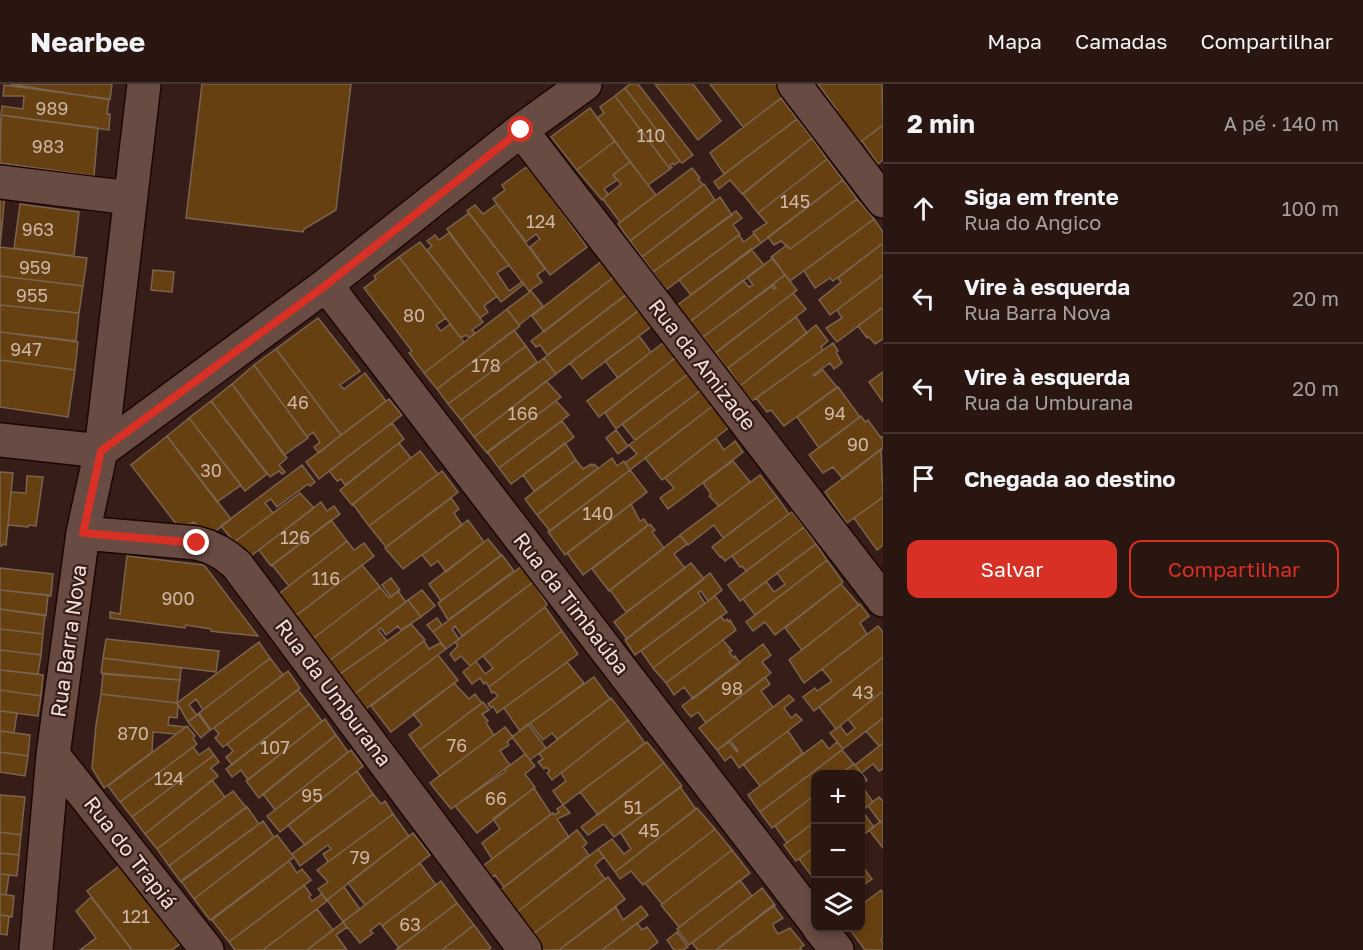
<!DOCTYPE html>
<html lang="pt">
<head>
<meta charset="utf-8">
<style>
  :root { --surface:#291611; --page:#311f1a; --text:#f1f3f6; --muted:#a59f9f; --line:#453531; --accent:#d93025 }
  body { margin:0; font-family:"Golos Text",sans-serif; background:var(--page); color:var(--text) }
  .controls { position:absolute; right:18px; bottom:18px; display:grid; overflow:hidden; border-radius:12px; box-shadow:0 3px 9px #0003 }
  .controls button { width:54px; height:54px; display:grid; place-items:center; padding:0; border:0; border-bottom:2px solid var(--line); background:var(--surface); color:var(--text); font:30px sans-serif }
  .stop { position:absolute; width:18px; height:18px; margin:-14px; border:4px solid #d93025; border-radius:50%; background:#fff }
  .stop.end { background:#d93025; border-color:#fff; box-shadow:0 2px 6px #0008 }
  .list { margin:0; padding:0; list-style:none }
  h2 { display:flex; justify-content:space-between; align-items:center; height:78px; margin:0; padding:0 24px; font-size:26px }
  h2 small { font-size:20px; font-weight:400; color:var(--muted) }
  .list li { display:grid; grid-template-columns:39px 1fr auto; gap:18px; align-items:center; box-sizing:border-box; height:90px; padding:0 24px; border-top:2px solid var(--line) }
  .list b { display:block; font-size:22px; white-space:nowrap }
  .list p { margin:0; font-size:20px; white-space:nowrap; color:var(--muted) }
  .list em { font-size:20px; font-style:normal; color:var(--muted) }
  .actions { display:flex; gap:12px; padding:18px 24px }
  .actions a { flex:1; padding:14px 0; border:2px solid var(--accent); border-radius:12px; text-align:center; font-size:21px; color:var(--accent) }
  .actions .main { background:var(--accent); color:#fff }
  .icon { flex:none; width:33px; height:33px; fill:none; stroke:currentColor; stroke-width:2; stroke-linecap:round; stroke-linejoin:round }
  .map { position:relative; flex:none; width:883px; height:866px; overflow:hidden }
  header { display:flex; align-items:center; gap:36px; box-sizing:border-box; height:84px; padding:0 30px; background:var(--surface); border-bottom:2px solid var(--line) }
  header strong { font-size:28px }
  nav { display:flex; gap:33px; margin-inline-start:auto; font-size:21px }
  main { display:flex }
  aside { flex:1; background:var(--surface) }
  .map>svg:first-child { display:block }
  .building { fill:#674012; stroke:#7a644f; stroke-width:1.5 }
  .lines { fill:none; stroke-linecap:round; stroke-linejoin:round }
  .minor-casing { stroke:#1d0603; stroke-width:36 }
  .minor { stroke:#684b43; stroke-width:33 }
  .route { stroke:#d93025; stroke-width:8 }
  .labels { text-anchor:middle; stroke-width:4.5; stroke-linejoin:round; paint-order:stroke }
  .number-label { font-size:18px; fill:#ceb6a7 }
  .street-label { font-size:21px; fill:#f0ded9; stroke:#371d17 }
</style>
</head>
<body>
<header>
<strong>Nearbee</strong>
<nav><a>Mapa</a><a>Camadas</a><a>Compartilhar</a></nav>
</header>
<main>
<div class="map">
<svg width="883" height="866" viewBox="0 0 883 866">
  <rect width="100%" height="100%" fill="#371d17"/>
  <path class="building" d="M 10,0 L 112,0 L 110,16 Z
    M 202,0 L 351,0 L 336,126 L 304,145 L 303,148 L 186,134 Z
    M 630,0 L 638,0 L 693,71 L 682,79 L 680,77 L 625,4 Z
    M 655,0 L 693,0 L 721,37 L 698,56 Z
    M 710,0 L 781,0 L 788,9 L 743,43 Z
    M 818,0 L 882,0 L 883,41 L 858,60 L 833,28 L 837,26 Z
    M 4,1 L 109,15 L 107,30 L 110,30 L 109,46 L 1,31 L 2,22 L 23,25 L 24,12 L 3,12 Z
    M 625,4 L 680,77 L 674,81 L 673,79 L 670,81 L 672,83 L 670,85 L 615,12 Z
    M 615,12 L 670,85 L 648,101 L 597,34 L 604,29 L 600,23 Z
    M 781,14 L 797,35 L 724,90 L 710,69 Z
    M 590,24 L 615,57 L 577,86 L 551,53 Z
    M 1,31 L 98,44 L 94,92 L 0,79 Z
    M 797,35 L 812,54 L 742,110 L 730,96 L 719,105 L 714,98 Z
    M 883,41 L 883,76 L 878,80 L 862,57 Z
    M 812,54 L 827,75 L 758,129 L 743,110 Z
    M 615,57 L 630,78 L 613,91 L 617,96 L 604,105 L 608,110 L 602,116 L 577,86 Z
    M 827,75 L 843,96 L 761,159 L 753,148 L 767,139 L 758,129 Z
    M 630,78 L 656,111 L 620,138 L 603,115 L 621,100 L 613,91 Z
    M 525,84 L 530,84 L 587,163 L 550,191 L 530,163 L 540,155 L 536,150 L 526,158 L 493,115 L 505,106 L 502,101 Z
    M 692,84 L 700,94 L 698,95 L 703,101 L 630,157 L 618,140 Z
    M 843,96 L 857,115 L 790,165 L 781,157 L 774,161 L 768,153 Z
    M 704,100 L 715,116 L 642,173 L 630,157 Z
    M 0,109 L 5,110 L 0,163 Z
    M 720,113 L 732,131 L 653,188 L 642,173 Z
    M 857,115 L 874,135 L 790,197 L 771,173 L 787,161 L 790,165 Z
    M 20,120 L 79,128 L 74,172 L 14,164 Z
    M 497,120 L 545,185 L 537,191 L 542,198 L 529,207 L 467,127 L 475,121 L 483,130 Z
    M 736,127 L 742,134 L 733,141 L 740,150 L 666,206 L 653,188 Z
    M 469,129 L 509,181 L 497,189 L 509,207 L 522,198 L 524,200 L 501,218 L 447,145 Z
    M 874,135 L 883,148 L 883,159 L 833,197 L 830,194 L 815,204 L 804,187 Z
    M 449,149 L 497,212 L 484,222 L 488,228 L 480,234 L 427,166 L 432,162 L 427,157 L 435,151 L 439,156 Z
    M 754,150 L 761,159 L 691,211 L 679,196 L 739,151 L 744,158 Z
    M 420,158 L 483,238 L 472,246 L 475,249 L 469,254 L 466,251 L 461,254 L 399,173 Z
    M 883,159 L 883,191 L 830,231 L 819,216 L 841,198 L 838,194 Z
    M 0,163 L 87,174 L 83,202 L 0,192 Z
    M 751,165 L 764,181 L 688,239 L 675,223 Z
    M 399,173 L 446,234 L 436,241 L 441,247 L 450,240 L 464,258 L 424,289 L 409,269 L 412,267 L 364,204 L 376,195 L 374,192 Z
    M 773,174 L 785,191 L 703,253 L 690,238 L 743,196 L 749,203 L 753,201 L 747,193 Z
    M 603,176 L 615,192 L 544,248 L 532,232 Z
    M 153,186 L 174,188 L 172,208 L 151,206 Z
    M 785,191 L 797,206 L 715,269 L 703,253 L 772,202 L 774,205 L 776,204 L 773,200 Z
    M 883,191 L 883,223 L 837,258 L 826,244 L 842,234 L 837,226 Z
    M 0,192 L 83,202 L 79,229 L 0,221 Z
    M 615,192 L 628,209 L 547,271 L 540,261 L 536,263 L 531,257 Z
    M 531,207 L 543,222 L 519,241 L 507,225 Z
    M 793,209 L 806,225 L 727,285 L 716,269 Z
    M 626,211 L 638,227 L 556,290 L 544,274 Z
    M 0,221 L 79,229 L 76,257 L 0,248 Z
    M 883,223 L 883,255 L 875,260 L 868,252 L 867,254 L 858,242 Z
    M 507,225 L 520,242 L 437,305 L 424,289 Z
    M 639,226 L 652,242 L 582,295 L 570,279 Z
    M 796,233 L 807,249 L 740,302 L 728,284 Z
    M 318,234 L 360,287 L 340,301 L 344,305 L 365,289 L 386,317 L 341,351 L 276,265 Z
    M 816,241 L 828,257 L 821,263 L 823,266 L 752,317 L 740,302 Z
    M 514,246 L 526,262 L 448,320 L 437,305 Z
    M 0,248 L 78,258 L 75,286 L 0,276 Z
    M 639,252 L 651,268 L 618,294 L 605,277 Z
    M 663,259 L 675,274 L 599,333 L 587,317 Z
    M 833,259 L 838,267 L 836,268 L 842,279 L 834,285 L 830,279 L 813,291 L 814,292 L 823,286 L 837,303 L 784,342 L 771,326 L 767,328 L 756,314 Z
    M 526,262 L 537,278 L 461,336 L 448,320 Z
    M 276,265 L 341,351 L 319,369 L 314,363 L 320,358 L 313,348 L 307,353 L 254,281 Z
    M 544,274 L 556,290 L 474,353 L 461,336 Z
    M 675,274 L 688,290 L 616,345 L 605,329 Z
    M 0,276 L 75,286 L 68,333 L 0,323 Z
    M 254,281 L 308,354 L 284,371 L 232,300 Z
    M 883,288 L 883,318 L 869,298 Z
    M 688,290 L 701,306 L 635,356 L 622,340 Z
    M 546,297 L 561,313 L 487,369 L 474,353 Z
    M 232,300 L 287,374 L 279,381 L 285,388 L 282,390 L 279,387 L 270,393 L 211,317 Z
    M 838,303 L 860,333 L 819,364 L 797,333 Z
    M 701,306 L 714,321 L 630,386 L 625,379 L 637,370 L 629,361 Z
    M 389,315 L 402,331 L 319,395 L 306,378 Z
    M 211,317 L 267,390 L 245,407 L 189,334 Z
    M 556,317 L 569,331 L 499,384 L 487,368 Z
    M 714,321 L 731,342 L 662,396 L 645,374 Z
    M 861,332 L 865,338 L 868,336 L 881,354 L 883,352 L 883,364 L 843,395 L 833,383 L 823,389 L 809,371 Z
    M 189,334 L 241,401 L 217,418 L 167,352 Z
    M 562,337 L 574,353 L 511,400 L 499,384 Z
    M 392,339 L 404,355 L 345,401 L 341,395 L 337,397 L 329,387 Z
    M 616,346 L 628,362 L 618,370 L 606,354 Z
    M 167,352 L 231,435 L 213,449 L 201,447 L 194,438 L 180,445 L 131,381 Z
    M 716,354 L 724,366 L 735,357 L 743,368 L 668,425 L 660,414 L 674,404 L 665,394 Z
    M 399,359 L 411,374 L 352,421 L 340,406 Z
    M 565,359 L 576,376 L 534,407 L 523,391 Z
    M 881,365 L 883,413 L 847,439 L 825,408 Z
    M 420,367 L 438,390 L 369,442 L 353,420 Z
    M 612,374 L 617,382 L 624,377 L 630,386 L 550,447 L 537,431 Z
    M 576,376 L 583,385 L 591,380 L 592,382 L 594,380 L 598,384 L 537,431 L 525,415 Z
    M 733,377 L 750,398 L 719,422 L 709,412 L 711,410 L 703,399 Z
    M 302,381 L 315,398 L 310,402 L 308,400 L 277,423 L 271,415 L 265,419 L 273,429 L 234,458 L 221,442 Z
    M 630,386 L 647,408 L 565,471 L 548,448 Z
    M 442,387 L 458,408 L 386,463 L 369,442 Z
    M 0,388 L 13,389 L 6,461 L 3,460 L 2,462 L 0,462 Z
    M 760,391 L 777,413 L 723,454 L 714,441 L 688,461 L 680,451 Z
    M 27,392 L 43,393 L 36,442 L 29,441 L 28,443 L 8,441 L 11,408 L 26,409 Z
    M 300,409 L 314,424 L 247,475 L 234,458 Z
    M 777,413 L 789,430 L 725,477 L 721,472 L 720,473 L 712,463 Z
    M 883,413 L 883,461 L 877,466 L 854,434 Z
    M 451,414 L 459,425 L 454,429 L 462,441 L 403,485 L 385,464 Z
    M 321,418 L 327,427 L 334,422 L 340,430 L 271,482 L 259,466 Z
    M 631,420 L 640,437 L 644,435 L 648,441 L 583,491 L 567,469 Z
    M 792,428 L 804,443 L 746,487 L 742,482 L 740,483 L 732,472 Z
    M 331,436 L 347,457 L 289,502 L 272,481 Z
    M 468,436 L 484,458 L 446,488 L 438,477 L 431,482 L 422,471 Z
    M 650,440 L 655,446 L 652,448 L 664,464 L 609,507 L 592,485 Z
    M 804,443 L 816,460 L 740,517 L 728,501 Z
    M 680,451 L 687,460 L 674,470 L 685,484 L 626,528 L 610,506 Z
    M 488,455 L 501,471 L 441,517 L 429,500 Z
    M 347,457 L 354,466 L 364,459 L 374,472 L 293,534 L 276,512 Z
    M 816,460 L 827,476 L 755,531 L 743,515 L 766,497 L 774,508 L 785,500 L 777,489 Z
    M 502,471 L 514,487 L 448,536 L 438,519 Z
    M 127,472 L 204,481 L 258,552 L 218,548 L 211,547 L 211,545 L 186,541 L 185,544 L 110,534 L 110,528 L 120,530 Z
    M 827,476 L 843,498 L 775,551 L 765,538 L 753,547 L 746,538 Z
    M 691,479 L 704,495 L 627,555 L 614,538 Z
    M 362,481 L 380,503 L 310,557 L 293,534 Z
    M 522,482 L 533,498 L 462,552 L 455,542 L 452,545 L 459,555 L 446,565 L 433,548 Z
    M 0,484 L 53,490 L 51,512 L 0,506 Z
    M 710,489 L 722,506 L 708,517 L 701,507 L 698,509 L 705,519 L 635,571 L 625,556 Z
    M 391,494 L 400,506 L 391,513 L 382,501 Z
    M 533,498 L 547,520 L 545,523 L 470,582 L 461,572 L 455,577 L 450,570 L 458,562 L 455,558 Z
    M 841,500 L 859,521 L 802,566 L 785,544 Z
    M 380,503 L 389,514 L 398,507 L 406,518 L 328,578 L 310,557 Z
    M 0,506 L 48,511 L 46,532 L 0,525 Z
    M 422,506 L 435,522 L 421,533 L 408,516 Z
    M 715,512 L 727,528 L 653,584 L 641,567 Z
    M 408,516 L 421,533 L 401,546 L 398,542 L 386,551 L 381,544 L 378,546 L 387,557 L 338,591 L 328,578 Z
    M 860,520 L 869,532 L 860,539 L 867,550 L 804,599 L 789,576 Z
    M 545,523 L 562,547 L 489,603 L 486,598 L 484,600 L 480,594 L 472,600 L 463,588 L 476,577 L 485,590 L 493,584 L 483,572 Z
    M 0,525 L 45,531 L 43,550 L 0,545 Z
    M 721,532 L 724,537 L 727,535 L 729,538 L 730,536 L 736,546 L 666,599 L 653,584 Z
    M 437,534 L 442,541 L 433,548 L 427,541 Z
    M 411,540 L 425,556 L 352,612 L 336,593 Z
    M 878,542 L 883,548 L 883,573 L 814,627 L 803,613 L 815,604 L 817,607 L 832,597 L 822,585 Z
    M 0,545 L 43,550 L 41,571 L 0,566 Z
    M 562,547 L 578,570 L 497,629 L 493,622 L 491,624 L 488,620 L 498,612 L 494,608 L 492,609 L 489,603 Z
    M 106,555 L 219,567 L 216,588 L 103,574 Z
    M 723,556 L 732,567 L 729,568 L 734,574 L 735,572 L 740,579 L 693,615 L 684,603 L 674,611 L 666,599 Z
    M 424,557 L 429,565 L 440,559 L 446,565 L 363,627 L 352,612 Z
    M 259,558 L 270,574 L 203,626 L 196,615 L 189,621 L 197,631 L 188,638 L 177,619 Z
    M 763,560 L 771,571 L 762,578 L 771,589 L 706,639 L 698,628 L 691,633 L 682,622 Z
    M 0,566 L 41,571 L 38,590 L 0,586 Z
    M 438,571 L 458,596 L 391,648 L 371,622 Z
    M 883,573 L 883,607 L 836,645 L 819,623 Z
    M 103,574 L 181,584 L 180,596 L 101,589 Z
    M 270,574 L 283,591 L 211,646 L 199,629 Z
    M 567,578 L 584,599 L 520,647 L 504,624 Z
    M 0,586 L 43,591 L 41,612 L 0,606 Z
    M 288,587 L 300,604 L 223,663 L 215,654 L 219,650 L 214,644 Z
    M 103,590 L 180,596 L 177,619 L 101,610 Z
    M 594,593 L 610,615 L 557,655 L 552,649 L 543,656 L 530,639 Z
    M 765,593 L 770,600 L 761,607 L 773,623 L 717,666 L 699,644 Z
    M 454,599 L 469,615 L 475,610 L 482,619 L 420,666 L 409,651 L 422,641 L 413,630 Z
    M 0,606 L 41,612 L 38,632 L 0,627 Z
    M 298,606 L 309,620 L 232,681 L 226,673 L 233,667 L 227,660 Z
    M 883,607 L 883,634 L 843,665 L 830,649 L 840,642 L 847,651 L 855,644 L 848,635 Z
    M 101,610 L 177,619 L 178,622 L 177,634 L 169,633 L 168,641 L 186,643 L 176,650 L 153,648 L 152,668 L 104,704 L 92,684 L 96,641 Z
    M 789,611 L 794,616 L 784,624 L 791,634 L 796,630 L 802,636 L 739,684 L 731,672 L 725,677 L 717,666 L 729,658 L 737,668 L 738,667 L 730,656 Z
    M 611,614 L 628,636 L 552,696 L 547,689 L 550,687 L 546,683 L 544,685 L 538,678 L 543,675 L 539,670 Z
    M 483,618 L 489,626 L 482,630 L 488,637 L 486,639 L 494,651 L 440,692 L 420,666 Z
    M 309,620 L 322,637 L 248,696 L 241,686 L 232,693 L 226,685 Z
    M 0,627 L 17,629 L 14,649 L 0,647 Z
    M 198,630 L 210,646 L 201,654 L 188,638 Z
    M 883,634 L 883,659 L 879,662 L 866,647 Z
    M 325,635 L 336,651 L 259,714 L 246,697 Z
    M 628,636 L 645,659 L 563,721 L 553,707 L 566,697 L 561,689 Z
    M 528,640 L 546,664 L 530,676 L 512,653 Z
    M 187,642 L 195,652 L 193,654 L 197,660 L 120,718 L 108,702 Z
    M 505,643 L 513,653 L 507,658 L 509,661 L 500,667 L 510,681 L 451,725 L 430,699 Z
    M 0,647 L 30,651 L 28,672 L 0,668 Z
    M 788,647 L 803,669 L 760,702 L 743,680 Z
    M 336,651 L 348,668 L 275,726 L 263,710 Z
    M 822,656 L 829,665 L 837,658 L 843,665 L 760,728 L 748,711 Z
    M 647,658 L 664,679 L 598,731 L 580,708 Z
    M 883,659 L 883,685 L 879,687 L 873,680 L 861,689 L 855,681 Z
    M 193,663 L 199,671 L 209,664 L 214,671 L 132,733 L 120,718 Z
    M 351,666 L 363,682 L 280,748 L 267,732 Z
    M 842,666 L 854,680 L 840,690 L 816,690 L 816,710 L 772,744 L 760,728 Z
    M 0,668 L 28,672 L 25,692 L 0,688 Z
    M 525,670 L 535,682 L 525,690 L 535,703 L 477,749 L 455,722 L 506,687 L 505,685 Z
    M 214,671 L 219,678 L 211,684 L 218,692 L 145,750 L 132,733 Z
    M 664,679 L 682,702 L 614,753 L 604,740 L 588,751 L 581,743 Z
    M 854,680 L 867,696 L 860,702 L 860,690 L 840,690 Z
    M 357,687 L 373,710 L 305,761 L 288,741 Z
    M 212,696 L 225,713 L 157,765 L 145,750 Z
    M 861,701 L 873,718 L 860,728 L 860,702 Z
    M 680,703 L 696,725 L 615,788 L 598,765 L 612,755 L 624,770 L 631,765 L 620,748 Z
    M 534,704 L 551,730 L 492,775 L 482,759 L 500,745 L 493,735 Z
    M 233,707 L 246,723 L 169,782 L 157,765 Z
    M 373,710 L 381,720 L 385,717 L 393,730 L 328,778 L 323,770 L 331,765 L 328,761 L 300,782 L 292,770 Z
    M 816,710 L 816,737 L 787,759 L 775,742 Z
    M 0,711 L 25,713 L 21,751 L 0,748 Z
    M 879,713 L 883,717 L 883,736 L 880,738 L 868,722 Z
    M 563,721 L 570,729 L 557,735 L 569,753 L 504,803 L 495,791 L 491,794 L 483,782 L 553,729 L 554,731 L 559,728 L 557,725 Z
    M 247,723 L 259,740 L 181,798 L 169,782 Z
    M 697,724 L 715,745 L 643,801 L 631,787 L 620,795 L 615,788 Z
    M 862,727 L 874,743 L 860,753 L 860,728 Z
    M 393,730 L 409,752 L 327,816 L 318,805 L 328,798 L 317,786 Z
    M 263,737 L 274,753 L 194,815 L 181,797 Z
    M 816,737 L 816,762 L 796,777 L 784,761 Z
    M 881,737 L 883,740 L 883,764 L 869,746 Z
    M 715,745 L 732,766 L 662,820 L 645,799 Z
    M 577,746 L 587,759 L 583,763 L 589,771 L 516,829 L 499,807 Z
    M 0,748 L 21,751 L 19,771 L 0,769 Z
    M 413,749 L 430,771 L 365,821 L 348,799 Z
    M 277,751 L 294,773 L 210,836 L 194,815 Z
    M 816,762 L 816,787 L 811,791 L 799,775 Z
    M 598,765 L 604,773 L 595,781 L 605,795 L 532,851 L 516,829 Z
    M 732,766 L 750,789 L 679,843 L 661,821 Z
    M 0,769 L 19,771 L 17,792 L 0,790 Z
    M 127,776 L 185,856 L 172,866 L 132,866 L 87,807 Z
    M 289,777 L 297,789 L 302,785 L 311,796 L 229,858 L 212,836 Z
    M 420,779 L 436,801 L 382,842 L 380,839 L 370,847 L 373,849 L 360,859 L 343,838 Z
    M 860,779 L 872,795 L 860,803 Z
    M 0,790 L 9,791 L 6,811 L 0,810 Z
    M 608,793 L 625,815 L 559,866 L 543,866 L 532,851 Z
    M 740,796 L 752,812 L 689,861 L 677,845 Z
    M 441,797 L 457,819 L 399,864 L 382,842 Z
    M 304,801 L 311,811 L 309,813 L 312,817 L 322,810 L 327,817 L 263,866 L 235,866 L 229,858 Z
    M 344,803 L 360,825 L 343,838 L 327,816 Z
    M 762,804 L 775,821 L 716,866 L 698,866 L 692,859 Z
    M 881,806 L 883,809 L 883,854 L 881,855 L 883,859 L 883,866 L 865,866 L 849,844 L 860,844 L 860,822 Z
    M 0,810 L 14,812 L 12,833 L 0,831 Z
    M 91,813 L 132,866 L 80,866 L 96,854 L 76,827 Z
    M 457,819 L 474,841 L 442,866 L 396,866 Z
    M 773,821 L 783,834 L 773,840 L 774,844 L 778,850 L 790,844 L 804,861 L 800,864 L 802,866 L 716,866 Z
    M 641,822 L 648,831 L 602,866 L 559,866 L 616,823 L 623,836 Z
    M 317,825 L 333,846 L 307,866 L 263,866 Z
    M 0,831 L 9,832 L 7,851 L 0,850 Z
    M 343,838 L 347,843 L 336,851 L 347,866 L 307,866 Z
    M 637,839 L 642,846 L 647,843 L 658,858 L 648,866 L 602,866 Z
    M 474,841 L 491,864 L 488,866 L 442,866 Z
    M 677,848 L 688,863 L 683,866 L 674,866 L 667,856 Z"/>
  <g class="lines">
    <g class="minor-casing">
      <path id="minor" d="M 794,0 L 883,117
        M 521,46 L 883,516
        M 0,98 L 130,114
        M 326,201 L 816,839
        M 0,356 L 101,367 L 326,201 L 521,46 L 585,0
        M 83,449 L 197,459 C 213,463 224,469 237,481 L 525,866
        M 53,671 L 207,866
        M 819,844 L 837,866
        M 36,866 L 53,671 L 83,449 L 101,367 L 144,0"/>
    </g>
    <use href="#minor" class="minor"/>
  </g>
  <g class="lines">
    <path class="route" d="M 197,459 L 83,449 L 101,367 L 326,201 L 521,46"/>
  </g>
  <g class="labels">
    <g class="number-label">
      <text x="52" y="31">989</text>
      <text x="651" y="58">110</text>
      <text x="48" y="69">983</text>
      <text x="795" y="124">145</text>
      <text x="541" y="144">124</text>
      <text x="38" y="152">963</text>
      <text x="35" y="190">959</text>
      <text x="32" y="218">955</text>
      <text x="414" y="238">80</text>
      <text x="26" y="272">947</text>
      <text x="486" y="288">178</text>
      <text x="298" y="325">46</text>
      <text x="523" y="336">166</text>
      <text x="835" y="336">94</text>
      <text x="858" y="367">90</text>
      <text x="211" y="393">30</text>
      <text x="598" y="436">140</text>
      <text x="295" y="460">126</text>
      <text x="326" y="501">116</text>
      <text x="178" y="521">900</text>
      <text x="732" y="611">98</text>
      <text x="863" y="615">43</text>
      <text x="133" y="656">870</text>
      <text x="457" y="668">76</text>
      <text x="275" y="670">107</text>
      <text x="169" y="701">124</text>
      <text x="312" y="718">95</text>
      <text x="496" y="721">66</text>
      <text x="633" y="730">51</text>
      <text x="649" y="753">45</text>
      <text x="360" y="780">79</text>
      <text x="136" y="839">121</text>
      <text x="410" y="847">63</text>
    </g>
    <g class="street-label">
      <text transform="translate(702 281) rotate(52)" y="7">Rua da Amizade</text>
      <text transform="translate(571 520) rotate(52)" y="7">Rua da Timbaúba</text>
      <text transform="translate(69 557) rotate(-82)" y="7">Rua Barra Nova</text>
      <text transform="translate(333 609) rotate(53)" y="7">Rua da Umburana</text>
      <text transform="translate(130 769) rotate(52)" y="7">Rua do Trapiá</text>
    </g>
  </g>
</svg>
<div class="controls">
<button>+</button>
<button>−</button>
<button><svg class="icon" aria-label="layers" viewBox="0 0 24 24"><path d="M12 4l9 5-9 5-9-5zM3 14l9 5 9-5"/></svg></button>
</div>
<div class="stop" style="left:521px;top:46px"></div>
<div class="stop end" style="left:197px;top:459px"></div>
</div>
<aside>
<h2>2 min<small>A pé · 140 m</small></h2>
<ul class="list">
<li><svg class="icon" aria-label="ahead" viewBox="0 0 24 24"><path d="M12 20V5M6 11l6-6 6 6"/></svg><div><b>Siga em frente</b><p>Rua do Angico</p></div><em>100 m</em></li>
<li><svg class="icon" aria-label="left" viewBox="0 0 24 24"><path d="M17 20v-9H6M10 6l-5 5 5 5"/></svg><div><b>Vire à esquerda</b><p>Rua Barra Nova</p></div><em>20 m</em></li>
<li><svg class="icon" aria-label="left" viewBox="0 0 24 24"><path d="M17 20v-9H6M10 6l-5 5 5 5"/></svg><div><b>Vire à esquerda</b><p>Rua da Umburana</p></div><em>20 m</em></li>
<li><svg class="icon" aria-label="arrive" viewBox="0 0 24 24"><path d="M6 21V4h12l-3 4 3 4H6"/></svg><div><b>Chegada ao destino</b></div></li>
</ul>
<div class="actions"><a class="main">Salvar</a><a>Compartilhar</a></div>
</aside>
</main>
</body>
</html>
